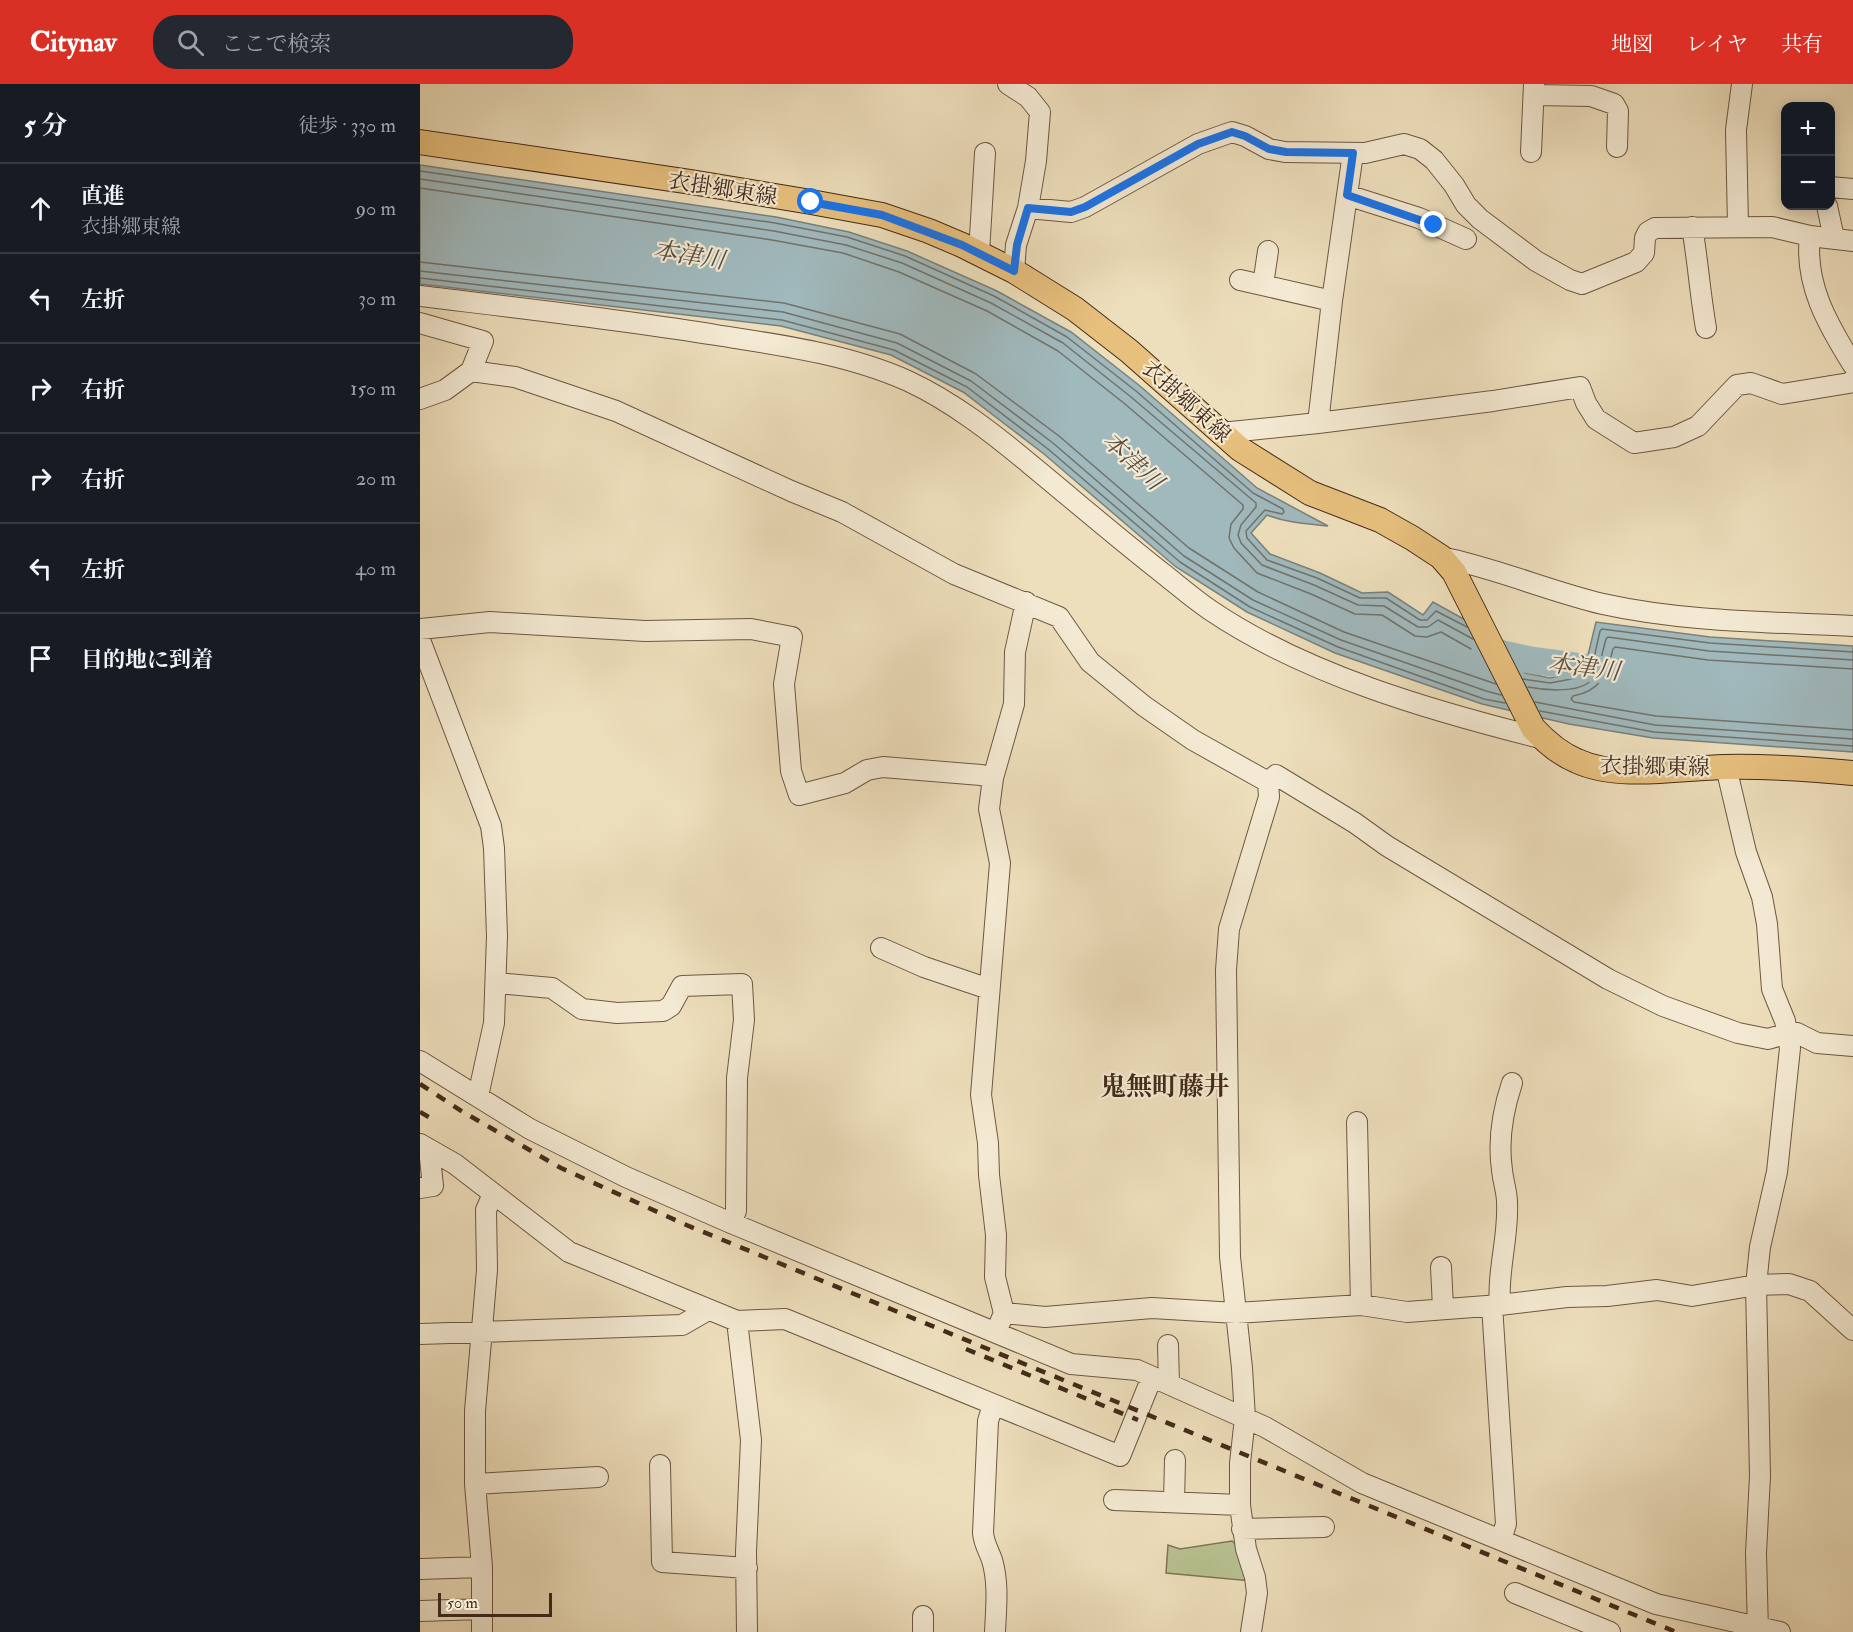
<!DOCTYPE html>
<html lang="ja">
<head>
<meta charset="utf-8">
<style>
  :root { --surface:#171b24; --page:#242831; --text:#f1f3f6; --muted:#9ea1a6; --line:#363941; --accent:#d93025 }
  body { margin:0; font-family:"IM FELL Double Pica","Noto Serif JP",serif; background:var(--page); color:var(--text) }
  .controls { position:absolute; right:18px; top:18px; display:grid; overflow:hidden; border-radius:12px; box-shadow:0 3px 15px #0003 }
  .controls button { width:54px; height:54px; display:grid; place-items:center; padding:0; border:0; border-bottom:2px solid var(--line); background:var(--surface); color:var(--text); font:30px sans-serif }
  .scale { position:absolute; left:18px; bottom:15px; width:114px; box-sizing:border-box; padding-left:6px; border:3px solid #432a19; border-top:0; font-size:16px; line-height:21px; white-space:nowrap; color:#432a19; -webkit-text-stroke:4px #f4ead3; paint-order:stroke }
  .stop { position:absolute; width:18px; height:18px; margin:-14px; border:4px solid #1a73e8; border-radius:50%; background:#fff }
  .stop.end { background:#1a73e8; border-color:#fff; box-shadow:0 2px 6px #0008 }
  .list { margin:0; padding:0; list-style:none }
  h2 { display:flex; justify-content:space-between; align-items:center; height:78px; margin:0; padding:0 24px; font-size:26px }
  h2 small { font-size:20px; font-weight:400; color:var(--muted) }
  .list li { display:grid; grid-template-columns:39px 1fr auto; gap:18px; align-items:center; box-sizing:border-box; height:90px; padding:0 24px; border-top:2px solid var(--line) }
  .list b { display:block; font-size:22px; white-space:nowrap }
  .list p { margin:0; font-size:20px; white-space:nowrap; color:var(--muted) }
  .list em { font-size:20px; font-style:normal; color:var(--muted) }
  .icon { flex:none; width:33px; height:33px; fill:none; stroke:currentColor; stroke-width:2; stroke-linecap:round; stroke-linejoin:round }
  .map { position:relative; flex:none; width:1433px; height:1548px; overflow:hidden }
  header { display:flex; align-items:center; gap:36px; box-sizing:border-box; height:84px; padding:0 30px; background:var(--accent); color:#fff }
  header strong { font-size:28px }
  nav { display:flex; gap:33px; margin-inline-start:auto; font-size:21px }
  .search { width:420px; height:54px; background:var(--page); display:flex; align-items:center; gap:15px; box-sizing:border-box; padding:0 21px; border-radius:24px; color:var(--muted); font-size:22px }
  main { display:flex }
  aside { flex:1; background:var(--surface) }
  .map>svg:first-child { display:block }
  .green { fill:#b8c291; stroke:#7e7655; stroke-width:1.5 }
  .water { fill:#a0b9bd; stroke:#7b807b; stroke-width:1.5 }
  .lines { fill:none; stroke-linecap:round; stroke-linejoin:round }
  .shore { stroke:#72726b; stroke-width:1.5 }
  .river { stroke:#a0b9bd; stroke-width:27 }
  .minor-casing { stroke:#6e5742; stroke-width:22 }
  .major-casing { stroke:#432a19; stroke-width:26 }
  .minor { stroke:#f4ead3; stroke-width:20 }
  .major { stroke:#e7c07e; stroke-width:24 }
  .rail { stroke:#432a19; stroke-width:4.5; stroke-dasharray:10 10; stroke-linecap:butt }
  .route { stroke:#1a73e8; stroke-width:8 }
  .labels { text-anchor:middle; stroke-width:4.5; stroke-linejoin:round; paint-order:stroke }
  .street-label { font-size:22px; fill:#432a19; stroke:#f4ead3 }
  .water-label { font-size:24px; font-style:italic; fill:#5a4e42; stroke:#f4ead3 }
  .quarter-label { font-size:26px; font-weight:bold; fill:#432a19; stroke:#f4ead3 }
</style>
</head>
<body>
<header>
<strong>Citynav</strong>
<div class="search"><svg class="icon" aria-label="search" viewBox="0 0 24 24"><circle cx="10" cy="10" r="6"/><path d="M15 15l6 6"/></svg>ここで検索</div>
<nav><a>地図</a><a>レイヤ</a><a>共有</a></nav>
</header>
<main>
<aside>
<h2>5 分<small>徒歩 · 330 m</small></h2>
<ul class="list">
<li><svg class="icon" aria-label="ahead" viewBox="0 0 24 24"><path d="M12 20V5M6 11l6-6 6 6"/></svg><div><b>直進</b><p>衣掛郷東線</p></div><em>90 m</em></li>
<li><svg class="icon" aria-label="left" viewBox="0 0 24 24"><path d="M17 20v-9H6M10 6l-5 5 5 5"/></svg><div><b>左折</b></div><em>30 m</em></li>
<li><svg class="icon" aria-label="right" viewBox="0 0 24 24"><path d="M7 20v-9h11M14 6l5 5-5 5"/></svg><div><b>右折</b></div><em>150 m</em></li>
<li><svg class="icon" aria-label="right" viewBox="0 0 24 24"><path d="M7 20v-9h11M14 6l5 5-5 5"/></svg><div><b>右折</b></div><em>20 m</em></li>
<li><svg class="icon" aria-label="left" viewBox="0 0 24 24"><path d="M17 20v-9H6M10 6l-5 5 5 5"/></svg><div><b>左折</b></div><em>40 m</em></li>
<li><svg class="icon" aria-label="arrive" viewBox="0 0 24 24"><path d="M6 21V4h12l-3 4 3 4H6"/></svg><div><b>目的地に到着</b></div></li>
</ul>
</aside>
<div class="map">
<svg width="1433" height="1548" viewBox="0 0 1433 1548">
  <rect width="100%" height="100%" fill="#eedfbc"/>
  <filter id="stains"><feTurbulence type="fractalNoise" baseFrequency=".00333" numOctaves="4"/><feColorMatrix values="0 0 0 0 .2 0 0 0 0 .09 0 0 0 0 .02 0 0 0 .5 -.17"/></filter>
  <radialGradient id="worn" r=".72"><stop offset=".6" stop-color="#630" stop-opacity="0"/><stop offset="1" stop-color="#630" stop-opacity=".3"/></radialGradient>
  <path class="green" d="M 812,1457 L 818,1462 L 831,1497 L 746,1489 L 748,1461 L 760,1465 Z"/>
  <path class="water" d="M 0,81 L 356,133 L 429,148 L 487,167 L 577,207 L 651,248 L 720,302 L 837,404 L 908,442 C 888,440 867,439 847,431 L 831,449 L 850,470 L 900,489 L 942,509 L 968,508 L 1003,531 L 1013,518 L 1096,564 L 1105,589 L 1130,594 L 1160,588 L 1168,571 L 1176,538 L 1290,553 L 1433,562 L 1433,668 L 1233,654 L 1149,640 L 1062,620 L 915,569 L 827,528 L 756,483 L 624,370 L 543,308 L 471,271 L 361,242 L 0,200 Z"/>
  <g class="lines">
    <path class="shore" d="M 0,87 L 355,139 L 427,153 L 485,172 L 574,212 L 647,253 L 716,307 L 833,409 L 863,425 L 864,428 L 862,430 L 845,426 L 826,447 L 827,454 L 847,476 L 897,494 L 940,514 L 966,514 L 1000,536 L 1007,536 L 1016,527 L 1047,543
      M 0,95 L 354,147 L 426,161 L 482,179 L 571,219 L 643,259 L 711,313 L 836,419 L 836,423 L 821,441 L 818,451 L 821,459 L 842,481 L 894,501 L 938,521 L 964,522 L 998,543 L 1008,543 L 1018,536 L 1053,555
      M 0,104 L 352,156 L 423,169 L 479,188 L 567,227 L 638,267 L 705,320 L 823,421 L 823,425 L 811,440 L 809,454 L 814,464 L 837,489 L 891,510 L 935,530 L 962,531 L 995,552 L 1007,553 L 1021,548 L 1060,570
      M 0,178 L 364,219 L 480,250 L 556,290 L 639,352 L 769,464 L 838,508 L 924,548 L 1076,600
      M 0,187 L 363,228 L 477,259 L 551,297 L 633,359 L 764,472 L 833,516 L 921,556 L 1066,607 L 1081,611
      M 0,194 L 362,236 L 474,266 L 547,303 L 628,365 L 760,478 L 830,523 L 918,563 L 1064,615 L 1085,619
      M 1433,585 L 1288,576 L 1195,563 L 1193,565 C 1187,590 1181,607 1153,612 L 1151,615 L 1154,618 L 1236,632 L 1433,646
      M 1103,595 L 1130,599 L 1162,593 L 1174,574 L 1180,547 L 1182,545 L 1290,559 L 1433,568
      M 1108,603 C 1123,606 1155,609 1168,599 C 1179,590 1182,569 1186,555 L 1188,553 L 1289,567 L 1433,576
      M 1115,618 L 1235,641 L 1433,655
      M 1120,627 L 1234,648 L 1433,662"/>
    <path class="river" d="M 1065,566 L 1110,576 L 1199,588"/>
    <g class="minor-casing">
      <path id="minor" d="M 588,0 L 608,13 L 620,28 L 616,77 L 608,124 L 596,161 L 594,187
        M 1114,11 L 1171,12 L 1194,20 L 1198,27 L 1197,63
        M 1111,68 L 1114,0
        M 1410,103 L 1433,105
        M 927,111 L 999,134 L 1046,155
        M 1407,122 L 1414,154
        M 608,124 L 651,128 L 665,123 L 778,60 L 812,48 L 825,52 L 849,65 L 865,68 L 945,69 L 984,60 L 1000,65 L 1014,76 L 1034,101 L 1046,121 L 1060,135 L 1116,177 L 1150,196 L 1162,200 L 1216,178 L 1224,169 L 1225,154 L 1228,148 L 1235,144 L 1352,143 L 1390,152 L 1433,157
        M 1318,142 L 1316,46 L 1322,0
        M 1272,143 C 1278,177 1280,210 1286,244
        M 1390,152 C 1384,200 1408,241 1433,281
        M 559,169 L 565,69
        M 820,196 L 912,217
        M 843,201 L 848,167
        M 0,212 C 99,224 197,235 296,251 C 360,261 428,270 488,297 C 533,318 574,350 611,381 C 656,418 700,456 745,491 C 760,503 774,515 790,526 C 886,591 1012,627 1124,655
        M 0,239 L 63,257 L 51,287 L 25,306 L 0,315
        M 51,287 L 95,293 L 196,327 L 371,407 L 422,428 L 534,490 L 639,533 L 670,578 L 724,622 L 773,656 L 848,698 L 849,713 L 809,845 L 806,886 L 810,1173 L 822,1284 L 825,1334 L 820,1379 L 820,1421 L 826,1465 L 835,1493 L 837,1509 L 831,1548
        M 898,339 L 912,217 L 933,69
        M 801,349 L 898,339 L 1073,317 L 1160,303 L 1166,319 L 1176,335 L 1214,359 L 1254,353 L 1278,342 L 1317,301 L 1331,299 L 1362,310 L 1429,299 L 1433,296
        M 1021,473 C 1076,484 1128,507 1183,520 C 1264,538 1350,538 1433,542
        M 0,545 L 70,538 L 225,547 L 331,545 L 372,553 L 364,600 L 371,687 L 379,711 L 425,699 L 447,686 L 463,683 L 561,691 L 573,694
        M 0,556 L 71,742 L 74,764 L 77,852 L 74,939 L 58,1012
        M 1306,683 L 1326,768 L 1342,813 L 1347,840 L 1352,905 L 1365,937 L 1370,964 L 1357,1088 L 1340,1163 L 1336,1201 L 1340,1392 L 1336,1469 L 1338,1548
        M 848,698 L 856,691 L 935,739 L 967,762 L 1188,895 L 1243,922 L 1318,949 L 1348,955 L 1368,949 L 1377,949 L 1397,959 L 1433,962
        M 461,864 L 504,883 L 569,905
        M 76,899 L 132,904 L 162,925 L 197,929 L 243,927 L 251,922 L 262,902 L 322,900 L 324,936 L 317,994 L 316,1127 L 311,1139
        M 0,977 L 110,1045 L 206,1093 L 311,1139 L 651,1280 L 717,1286 L 845,1343 L 942,1399 L 1236,1520 L 1360,1548
        M 937,1038 L 941,1221
        M 0,1060 L 35,1080 L 149,1168 L 317,1237 L 365,1235 L 700,1372 L 732,1293
        M 0,1104 L 13,1102 L 9,1065
        M 1021,1183 L 1023,1224
        M 1072,1221 L 1086,1440 L 1081,1456
        M 1080,1221 C 1077,1187 1089,1153 1087,1118 C 1087,1108 1083,1097 1082,1086 C 1078,1058 1083,1026 1092,999
        M 584,1229 L 625,1233 L 732,1224 L 816,1229 L 941,1221 L 987,1228 L 1080,1221 L 1147,1213 L 1187,1212 L 1237,1206 L 1272,1212 L 1336,1201 L 1369,1200 L 1390,1207 L 1433,1246
        M 317,1237 L 331,1356 L 326,1468 L 327,1548
        M 579,1241 L 584,1229 L 575,1193 L 576,1151 L 569,1091 L 568,1059 L 561,1011 L 580,779 L 569,725 L 573,694 L 594,620 L 595,568 L 606,518
        M 0,1250 L 262,1241 L 288,1226
        M 748,1261 L 749,1300
        M 573,1321 L 568,1337 L 563,1449 C 564,1460 569,1467 572,1476 C 579,1499 576,1525 575,1548
        M 240,1381 L 242,1478 L 327,1484
        M 55,1400 L 178,1393
        M 694,1416 L 820,1421
        M 754,1418 L 755,1376
        M 822,1445 L 904,1443
        M 0,1485 L 62,1483
        M 1095,1509 L 1190,1548
        M 0,1527 L 62,1525
        M 503,1532 L 503,1548
        M 62,1548 L 62,1483 L 55,1400 L 55,1327 L 67,1186 L 66,1126 L 73,1110"/>
    </g>
    <g class="major-casing">
      <path id="major" d="M 0,58 L 271,98 L 391,118 L 462,131 L 509,147 L 542,161 L 594,187 L 655,225 L 709,267 L 820,365 L 890,409 L 960,436 L 992,454 L 1021,473 L 1034,488 L 1113,644 C 1125,657 1140,670 1157,677 C 1198,696 1260,684 1304,683 C 1347,682 1390,685 1433,689"/>
    </g>
    <use href="#minor" class="minor"/>
    <use href="#major" class="major"/>
    <path class="rail" d="M 0,1000 L 43,1028 L 141,1084 L 264,1140 L 1256,1548
      M 0,1028 L 14,1036
      M 546,1265 L 718,1336"/>
  </g>
  <g class="lines">
    <path class="route" d="M 391,118 L 462,131 L 542,161 L 594,187 L 597,161 L 608,124 L 651,128 L 665,123 L 778,60 L 812,48 L 825,52 L 849,65 L 866,68 L 933,69 L 927,111 L 1014,141"/>
  </g>
  <g class="labels">
    <g class="street-label">
      <text transform="translate(303 104) rotate(9)" y="8">衣掛郷東線</text>
      <text transform="translate(767 317) rotate(42)" y="8">衣掛郷東線</text>
      <text transform="translate(1235 682) rotate(1)" y="8">衣掛郷東線</text>
    </g>
    <g class="water-label">
      <text transform="translate(269 171) rotate(9)" y="8">本津川</text>
      <text transform="translate(713 377) rotate(43)" y="8">本津川</text>
      <text transform="translate(1164 583) rotate(7)" y="8">本津川</text>
    </g>
    <g class="quarter-label">
      <text x="745" y="1011">鬼無町藤井</text>
    </g>
  </g>
  <rect width="100%" height="100%" filter="url(#stains)"/>
  <rect width="100%" height="100%" fill="url(#worn)"/>
</svg>
<div class="controls">
<button>+</button>
<button>−</button>
</div>
<div class="scale">50 m</div>
<div class="stop" style="left:391px;top:118px"></div>
<div class="stop end" style="left:1014px;top:141px"></div>
</div>
</main>
</body>
</html>
